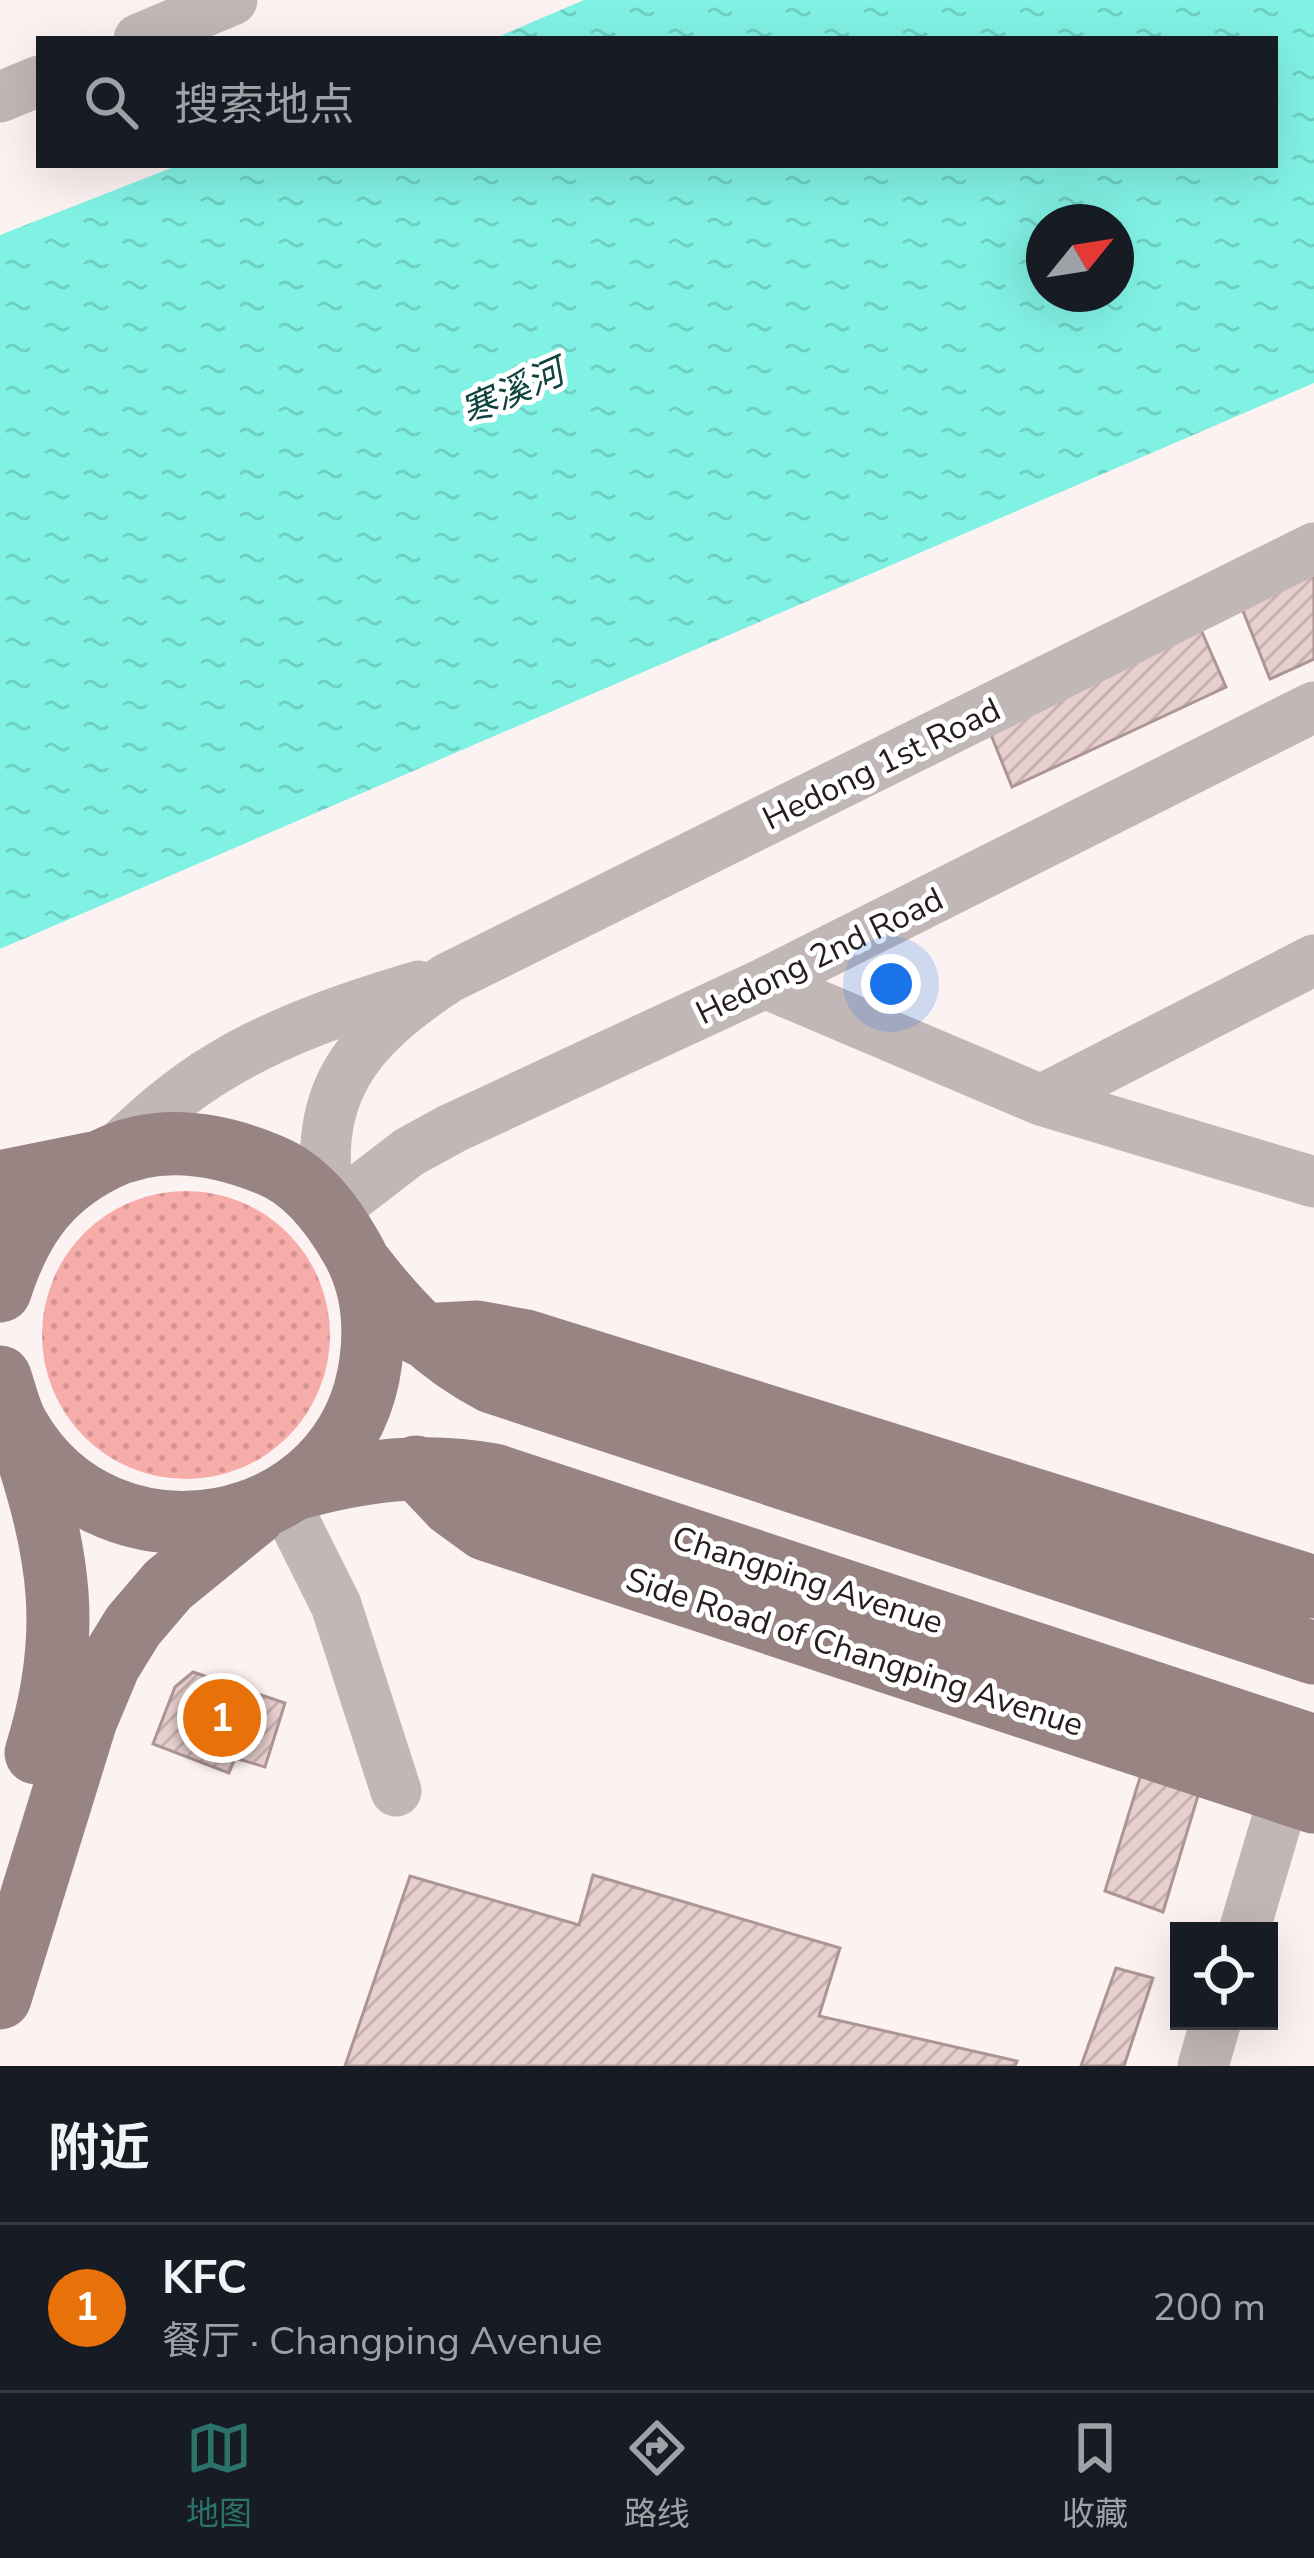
<!DOCTYPE html>
<html lang="zh">
<head>
<meta charset="utf-8">
<style>
  :root { --surface:#171b24; --page:#242831; --text:#f1f3f6; --muted:#9ea1a6; --line:#363941; --accent:#2a726a }
  body { margin:0; font-family:"Nunito Sans","Noto Sans SC",sans-serif; background:var(--page); color:var(--text) }
  .controls { position:absolute; right:36px; bottom:36px; display:grid; overflow:hidden; border-radius:0px; box-shadow:0 12px 48px #0002 }
  .controls button { width:108px; height:108px; display:grid; place-items:center; padding:0; border:0; border-bottom:3px solid var(--line); background:var(--surface); color:var(--text); font:60px sans-serif }
  .compass { position:absolute; left:1026px; top:204px; width:108px; height:108px; border-radius:50%; background:var(--surface); box-shadow:0 12px 48px #0002; rotate:60deg }
  .you { position:absolute; left:891px; top:984px; width:42px; height:42px; margin:-30px; border:9px solid #fff; border-radius:50%; background:#1a73e8; box-shadow:0 0 0 18px #1a73e833 }
  .badge { display:grid; place-items:center; width:78px; height:78px; border-radius:50%; background:var(--accent); color:#fff; font-size:39px; font-weight:700 }
  .pin { position:absolute; translate:-50% -50%; border:6px solid #fff; box-shadow:0 3px 12px #0006 }
  .list { margin:0; padding:0; list-style:none }
  h2 { display:flex; justify-content:space-between; align-items:center; height:156px; margin:0; padding:0 48px; font-size:51px }
  h2 small { font-size:39px; font-weight:400; color:var(--muted) }
  .list li { display:grid; grid-template-columns:78px 1fr auto; gap:36px; align-items:center; box-sizing:border-box; height:168px; padding:0 48px; border-top:3px solid var(--line) }
  .list b { display:block; font-size:45px; white-space:nowrap }
  .list p { margin:0; font-size:39px; white-space:nowrap; color:var(--muted) }
  .list em { font-size:39px; font-style:normal; color:var(--muted) }
  .icon { flex:none; width:66px; height:66px; fill:none; stroke:currentColor; stroke-width:2; stroke-linecap:round; stroke-linejoin:round }
  .map { position:relative; flex:none; width:1314px; height:2066px; overflow:hidden }
  .search { position:absolute; background:var(--surface); box-shadow:0 12px 48px #0002; left:36px; right:36px; top:36px; height:132px; display:flex; align-items:center; gap:30px; box-sizing:border-box; padding:0 42px; border-radius:0px; color:var(--muted); font-size:45px }
  .sheet { height:324px; background:var(--surface) }
  nav { display:flex; justify-content:space-around; align-items:center; box-sizing:border-box; height:168px; border-top:3px solid var(--line); background:var(--surface); font-size:33px; color:var(--muted) }
  nav a { display:grid; justify-items:center; gap:6px }
  nav .on { color:var(--accent) }
  .map>svg:first-child { display:block }
  .grass { fill:url(#grass-dots) }
  .water { fill:url(#water-ripples); fill-rule:evenodd }
  .building { fill:url(#building-hatch); stroke:#ac9594; stroke-width:3 }
  .lines { fill:none; stroke-linecap:round; stroke-linejoin:round }
  .minor { stroke:#c2b7b7; stroke-width:51 }
  .major { stroke:#978483; stroke-width:63 }
  .labels { text-anchor:middle; stroke-width:10; stroke-linejoin:round; paint-order:stroke }
  .street-label { font-size:33px; fill:#261d1c; stroke:#fff }
  .water-label { font-size:36px; font-style:italic; fill:#0f443f; stroke:#fff }
</style>
</head>
<body>
<div class="map">
<svg width="1314" height="2066" viewBox="0 0 1314 2066">
  <defs>
    <pattern id="grass-dots" width="8" height="8" patternUnits="userSpaceOnUse" patternTransform="scale(3)"><rect width="8" height="8" fill="#f6adaa"/><path d="M2 2h.1M6 6h.1" fill="none" stroke="#d39492" stroke-width="1.8" stroke-linecap="round"/></pattern>
    <pattern id="water-ripples" width="26" height="14" patternUnits="userSpaceOnUse" patternTransform="scale(3)"><rect width="26" height="14" fill="#80f2e4"/><path d="M2 4q2-2 4 0t4 0M15 11q2-2 4 0t4 0" fill="none" stroke="#6ecfc3"/></pattern>
    <pattern id="building-hatch" width="6" height="6" patternUnits="userSpaceOnUse" patternTransform="scale(3)"><rect width="6" height="6" fill="#e7cfcd"/><path d="M-1 1l2-2M0 6l6-6M5 7l2-2" fill="none" stroke="#c6b1af"/></pattern>
  </defs>
  <rect width="100%" height="100%" fill="#fcf2f2"/>
  <path class="grass" d="M42 1335a144 144 0 1 1 288 0a144 144 0 1 1-288 0Z"/>
  <path class="water" d="M 584,0 L 1314,0 L 1314,383 L 0,949 L 0,235 L 179,165 L 1275,165 L 1275,39 L 493,39 ZM 1044,222 L 1116,222 L 1116,294 L 1044,294 Z"/>
  <path class="building" d="M 1314,555 L 1314,659 L 1270,679 L 1235,591 Z
    M 1188,600 L 1226,687 L 1012,787 L 979,705 Z
    M 193,1672 L 285,1703 L 265,1767 L 235,1758 L 229,1773 L 153,1744 L 175,1687 Z
    M 1146,1758 L 1203,1779 L 1163,1912 L 1105,1891 Z
    M 593,1875 L 840,1948 L 819,2016 L 1017,2061 L 1015,2066 L 345,2066 L 410,1876 L 579,1925 Z
    M 1116,1968 L 1153,1978 L 1124,2066 L 1081,2066 Z"/>
  <g class="lines">
    <path class="minor" d="M 139,39 L 232,0
      M 0,97 L 39,81
      M 1314,548 L 448,978 C 355,1039 308,1096 331,1212 L 409,1152 L 453,1128 L 765,983 L 1314,707
      M 765,983 L 1041,1100 L 1314,1182
      M 1041,1100 L 1314,960
      M 106,1159 C 142,1125 178,1091 221,1066 C 280,1030 352,1006 419,986
      M 282,1497 L 336,1605 L 396,1791
      M 1244,1931 L 1285,1793
      M 1203,2066 L 1216,2021"/>
    <path class="major" d="M 0,1182 L 93,1163
      M 362,1266 C 400,1315 436,1353 492,1382 L 1314,1653
      M 0,1291 C 19,1232 46,1189 104,1160 C 158,1133 217,1143 270,1165 C 307,1180 332,1214 351,1247 C 371,1281 376,1321 371,1360 C 349,1539 108,1582 19,1428 C 10,1414 6,1394 0,1377
      M 421,1335 L 477,1332 L 526,1341 L 1314,1587
      M 22,1440 C 60,1555 73,1634 36,1753
      M 416,1467 L 452,1505 L 485,1529 L 1314,1802
      M 295,1489 C 363,1470 425,1462 494,1475 L 1314,1746
      M 0,1998 L 86,1720 L 109,1665 L 133,1626 L 168,1585 L 254,1515"/>
  </g>
  <g class="labels">
    <g class="street-label">
      <text transform="translate(881 763) rotate(-26)" y="12">Hedong 1st Road</text>
      <text transform="translate(819 955) rotate(-26)" y="12">Hedong 2nd Road</text>
      <text transform="translate(808 1579) rotate(18)" y="12">Changping Avenue</text>
      <text transform="translate(855 1651) rotate(18)" y="12">Side Road of Changping Avenue</text>
    </g>
    <g class="water-label">
      <text transform="translate(512 391) rotate(-24)" y="13">寒溪河</text>
    </g>
  </g>
</svg>
<div class="controls">
<button><svg class="icon" aria-label="locate" viewBox="0 0 24 24"><circle cx="12" cy="12" r="6"/><path d="M12 2v4M12 18v4M2 12h4M18 12h4"/></svg></button>
</div>
<svg class="compass" viewBox="-18 -18 36 36"><path d="M0-13l5 13h-10z" fill="#e53935"/><path d="M0 13l5-13h-10z" fill="#9ea1a6"/></svg>
<div class="you"></div>
<div class="pin badge" style="left:222px;top:1718px;background:#e8710a">1</div>
<div class="search"><svg class="icon" aria-label="search" viewBox="0 0 24 24"><circle cx="10" cy="10" r="6"/><path d="M15 15l6 6"/></svg>搜索地点</div>
</div>
<section class="sheet">
<h2>附近<small></small></h2>
<ul class="list">
<li><span class="badge" style="background:#e8710a">1</span><div><b>KFC</b><p>餐厅 · Changping Avenue</p></div><em>200 m</em></li>
</ul>
</section>
<nav>
<a class="on"><svg class="icon" aria-label="map" viewBox="0 0 24 24"><path d="M3 6l6-2 6 2 6-2v14l-6 2-6-2-6 2zM9 4v14M15 6v14"/></svg>地图</a>
<a><svg class="icon" aria-label="directions" viewBox="0 0 24 24"><path d="M12 3l9 9-9 9-9-9zM9 14v-3h6M13 9l2 2-2 2"/></svg>路线</a>
<a><svg class="icon" aria-label="saved" viewBox="0 0 24 24"><path d="M7 4h10v16l-5-4-5 4z"/></svg>收藏</a>
</nav>
</body>
</html>
